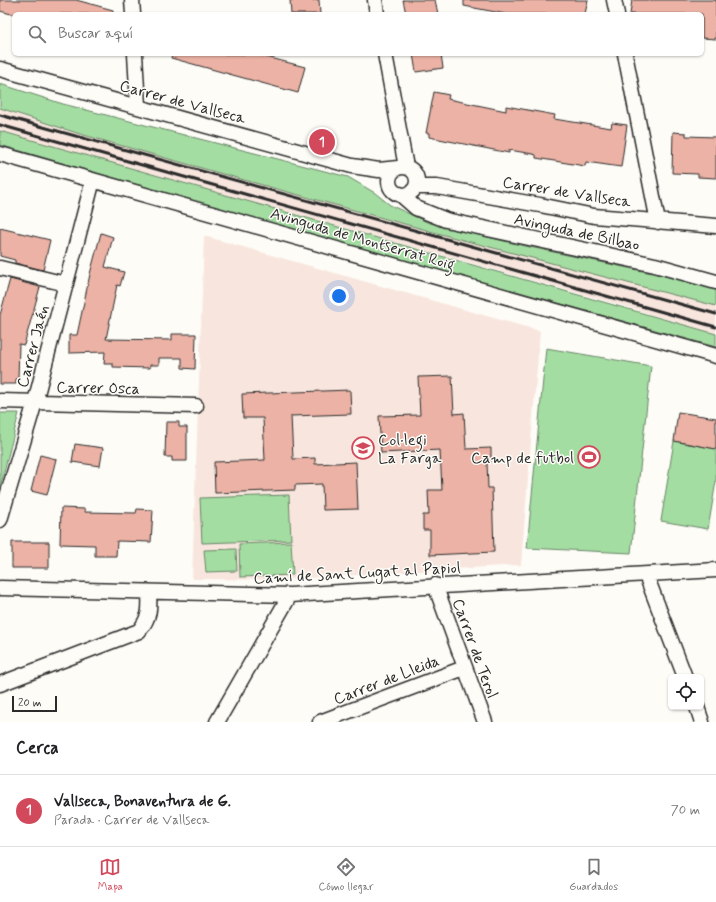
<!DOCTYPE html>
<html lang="es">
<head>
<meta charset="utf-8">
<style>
  :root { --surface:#fff; --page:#f2f2f2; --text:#202124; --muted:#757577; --line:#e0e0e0; --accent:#d1495b }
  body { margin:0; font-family:Mynerve,sans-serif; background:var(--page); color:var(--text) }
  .controls { position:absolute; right:12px; bottom:12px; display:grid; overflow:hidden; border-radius:6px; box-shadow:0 1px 3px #0004 }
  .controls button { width:36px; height:36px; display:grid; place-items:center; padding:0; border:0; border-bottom:1px solid var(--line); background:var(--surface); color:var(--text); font:20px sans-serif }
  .scale { position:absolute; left:12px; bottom:10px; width:45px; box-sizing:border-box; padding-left:4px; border:2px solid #2b2b2b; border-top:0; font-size:11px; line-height:14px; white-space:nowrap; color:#2b2b2b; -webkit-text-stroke:3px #fdfcf7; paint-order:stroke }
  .you { position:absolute; left:339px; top:296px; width:14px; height:14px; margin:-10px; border:3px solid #fff; border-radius:50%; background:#1a73e8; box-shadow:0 0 0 6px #1a73e833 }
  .badge { display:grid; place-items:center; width:26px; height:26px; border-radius:50%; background:var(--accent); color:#fff; font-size:13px; font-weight:700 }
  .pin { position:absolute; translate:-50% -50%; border:2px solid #fff; box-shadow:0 1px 4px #0006 }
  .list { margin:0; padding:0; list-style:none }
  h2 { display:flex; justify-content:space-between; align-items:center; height:52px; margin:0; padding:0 16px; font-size:17px }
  h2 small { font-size:13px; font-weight:400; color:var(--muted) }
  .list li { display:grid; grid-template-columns:26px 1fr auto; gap:12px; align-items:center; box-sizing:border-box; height:72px; padding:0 16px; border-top:1px solid var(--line) }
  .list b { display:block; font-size:15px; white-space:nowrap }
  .list p { margin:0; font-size:13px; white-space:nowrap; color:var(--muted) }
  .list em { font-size:13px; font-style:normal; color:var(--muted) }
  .icon { flex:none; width:22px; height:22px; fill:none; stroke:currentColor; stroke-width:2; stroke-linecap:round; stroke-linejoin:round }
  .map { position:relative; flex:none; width:716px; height:722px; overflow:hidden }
  .search { position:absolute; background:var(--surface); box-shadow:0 1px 3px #0004; left:12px; right:12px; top:12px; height:44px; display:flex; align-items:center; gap:10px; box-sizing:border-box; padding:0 14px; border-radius:6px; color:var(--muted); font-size:15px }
  .sheet { height:124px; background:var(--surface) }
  nav { display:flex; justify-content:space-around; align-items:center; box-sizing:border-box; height:56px; border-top:1px solid var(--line); background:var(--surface); font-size:11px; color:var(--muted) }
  nav a { display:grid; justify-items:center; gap:2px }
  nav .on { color:var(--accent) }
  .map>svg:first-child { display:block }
  .built { fill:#f8e6de }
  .green { fill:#a4dda2; stroke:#688466 }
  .building { fill:#ebb2a5; stroke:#2b2b2b }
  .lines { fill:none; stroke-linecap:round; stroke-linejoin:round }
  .minor-casing { stroke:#2b2b2b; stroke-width:17 }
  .minor { stroke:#fdfcf7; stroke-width:14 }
  .rail { stroke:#2b2b2b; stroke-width:3 }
  .labels { text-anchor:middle; stroke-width:3; stroke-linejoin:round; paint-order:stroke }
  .street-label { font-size:16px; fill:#2b2b2b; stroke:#fdfcf7 }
  .poi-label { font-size:16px; fill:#2b2b2b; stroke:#fdfcf7; text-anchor:start }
</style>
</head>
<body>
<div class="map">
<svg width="716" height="722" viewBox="0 0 716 722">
  <rect width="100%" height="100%" fill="#fdfcf7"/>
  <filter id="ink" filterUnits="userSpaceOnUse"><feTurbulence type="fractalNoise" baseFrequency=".025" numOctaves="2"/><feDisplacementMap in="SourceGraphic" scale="8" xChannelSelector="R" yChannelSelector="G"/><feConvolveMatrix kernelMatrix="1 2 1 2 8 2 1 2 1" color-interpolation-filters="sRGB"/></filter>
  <g filter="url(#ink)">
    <path class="built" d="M 0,108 L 80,134 L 237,178 L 716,306 L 716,334 L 620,305 L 13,135 L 0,131 Z
      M 204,236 L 540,331 L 521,565 L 274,580 L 192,579 Z"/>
    <path class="green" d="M 0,84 L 63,104 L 348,177 L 375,193 L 390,205 L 427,222 L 516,244 L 703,284 L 716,273 L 716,306 L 459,239 L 237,178 L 80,134 L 0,108 Z
      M 0,131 L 716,334 L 716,347 L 290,229 L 0,145 Z
      M 546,348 L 651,366 L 631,553 L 527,548 Z
      M 0,413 L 19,413 L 0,488 Z
      M 674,441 L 716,449 L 716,481 L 708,529 L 661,521 Z
      M 289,495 L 291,540 L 202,543 L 200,498 Z
      M 291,542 L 293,575 L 240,577 L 239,544 Z
      M 236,549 L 237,571 L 206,572 L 204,550 Z"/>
    <path class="building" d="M 0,0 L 76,0 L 113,10 L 113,14 L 11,14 L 0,11 Z
      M 290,0 L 319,0 L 320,14 L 291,14 Z
      M 403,0 L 435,0 L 438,14 L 406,14 Z
      M 464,0 L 588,0 L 585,14 L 506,14 L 464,6 Z
      M 632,0 L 716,0 L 716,39 L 702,38 L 702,14 L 630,14 Z
      M 172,54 L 255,54 L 305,67 L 298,93 L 171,58 Z
      M 413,54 L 441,54 L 443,68 L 416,72 Z
      M 434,92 L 449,95 L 448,99 L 506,111 L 506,106 L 555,115 L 554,119 L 611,128 L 612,123 L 627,125 L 621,167 L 586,162 L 585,166 L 536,158 L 536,155 L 533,154 L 509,150 L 509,153 L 429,137 L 429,133 L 426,133 Z
      M 673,132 L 686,133 L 686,136 L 716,137 L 716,178 L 698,177 L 698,174 L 672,173 Z
      M 0,228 L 50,240 L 43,270 L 15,263 L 15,260 L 0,256 Z
      M 101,233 L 113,237 L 105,267 L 124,272 L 120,286 L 117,285 L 106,339 L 172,340 L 172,334 L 196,334 L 195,369 L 182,368 L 182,358 L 159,358 L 159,365 L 150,365 L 150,368 L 113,367 L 113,364 L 104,364 L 105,352 L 69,353 L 69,335 L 77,335 L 90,274 Z
      M 10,279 L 40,287 L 24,345 L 19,344 L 18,379 L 16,379 L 16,384 L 0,384 L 0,315 Z
      M 452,376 L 454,414 L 464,413 L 466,449 L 491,448 L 491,462 L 487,462 L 488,488 L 492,488 L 494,552 L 430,555 L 430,530 L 423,530 L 423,515 L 429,515 L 428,490 L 442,490 L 440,450 L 381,453 L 379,416 L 420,415 L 418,377 Z
      M 350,390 L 351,414 L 291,416 L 293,459 L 315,458 L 315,464 L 356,462 L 358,509 L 323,510 L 322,484 L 295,485 L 295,490 L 215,493 L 214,462 L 265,460 L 263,418 L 243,418 L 242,394 Z
      M 678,412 L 716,418 L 716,449 L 674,441 Z
      M 166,422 L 179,422 L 179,427 L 187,427 L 187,461 L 172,461 L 172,457 L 165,457 Z
      M 75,444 L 103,448 L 100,466 L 72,462 Z
      M 40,455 L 56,459 L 47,495 L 31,491 Z
      M 61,508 L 85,509 L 85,512 L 136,513 L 137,509 L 153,510 L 151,542 L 117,541 L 116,556 L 95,556 L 95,545 L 60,544 Z
      M 12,542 L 49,542 L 49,568 L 12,568 Z"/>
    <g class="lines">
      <g class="minor-casing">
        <path id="minor" d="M 132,0 L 133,14
          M 375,0 L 377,14
          M 614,0 L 617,14
          M 135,54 L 138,106
          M 385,54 L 406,167
          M 625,54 L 658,222
          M 0,69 L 352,166 L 379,170 L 398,168
          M 0,154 L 716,356
          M389 181a14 14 0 1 1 28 0a14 14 0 1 1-28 0Z
          M 416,187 L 437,187 L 540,205 L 594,216 L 716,226
          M 400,194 L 416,208 L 446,220 L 655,265 L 716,282
          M 0,268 L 66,284
          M 0,401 L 196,406
          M 0,520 L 35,402 L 93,180
          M 646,575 L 685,677
          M 435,585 L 485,722
          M 0,588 L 290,595 L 716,570
          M 0,684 L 139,631 C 150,617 150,610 149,592
          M 697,707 L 702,722
          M 217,722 L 290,595
          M 320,722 L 464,668"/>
      </g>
      <use href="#minor" class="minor"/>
      <path class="rail" d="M 0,115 L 716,314
        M 0,125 L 716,327"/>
    </g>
  </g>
  <defs>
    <g id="school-ring" transform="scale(1.15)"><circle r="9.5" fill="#fdfcf7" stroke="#d1495b" stroke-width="1.5"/><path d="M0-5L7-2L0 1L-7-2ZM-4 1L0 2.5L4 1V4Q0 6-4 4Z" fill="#d1495b"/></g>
    <g id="stadium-ring" transform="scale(1.15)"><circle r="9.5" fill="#fdfcf7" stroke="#d1495b" stroke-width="1.5"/><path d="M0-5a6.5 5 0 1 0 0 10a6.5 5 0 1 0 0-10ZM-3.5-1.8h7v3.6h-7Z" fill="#d1495b"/></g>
  </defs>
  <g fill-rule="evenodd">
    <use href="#school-ring" x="363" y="448"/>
    <use href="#stadium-ring" x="589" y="457"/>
  </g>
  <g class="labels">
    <g class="street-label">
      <text transform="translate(183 101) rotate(15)" y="6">Carrer de Vallseca</text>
      <text transform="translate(567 191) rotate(9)" y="6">Carrer de Vallseca</text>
      <text transform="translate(577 231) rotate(12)" y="6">Avinguda de Bilbao</text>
      <text transform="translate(363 238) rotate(16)" y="6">Avinguda de Montserrat Roig</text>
      <text transform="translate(32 346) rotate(-75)" y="6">Carrer Jaén</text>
      <text transform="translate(98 387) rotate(1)" y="6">Carrer Osca</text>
      <text transform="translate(357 572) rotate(-3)" y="6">Camí de Sant Cugat al Papiol</text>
      <text transform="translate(476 648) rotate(70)" y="6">Carrer de Terol</text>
      <text transform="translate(386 679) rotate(-21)" y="6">Carrer de Lleida</text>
    </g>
    <g class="poi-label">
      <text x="378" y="445">Col·legi<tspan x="378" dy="18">La Farga</tspan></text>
      <text x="574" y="463" text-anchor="end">Camp de futbol</text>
    </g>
  </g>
</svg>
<div class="controls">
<button><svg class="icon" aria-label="locate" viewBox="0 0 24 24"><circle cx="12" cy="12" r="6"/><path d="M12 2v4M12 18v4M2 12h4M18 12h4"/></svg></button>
</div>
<div class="scale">20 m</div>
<div class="you"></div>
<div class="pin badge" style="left:322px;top:142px">1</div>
<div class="search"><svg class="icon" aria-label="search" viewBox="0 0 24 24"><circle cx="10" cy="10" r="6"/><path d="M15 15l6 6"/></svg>Buscar aquí</div>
</div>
<section class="sheet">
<h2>Cerca<small></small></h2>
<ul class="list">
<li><span class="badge">1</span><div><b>Vallseca, Bonaventura de G.</b><p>Parada · Carrer de Vallseca</p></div><em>70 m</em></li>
</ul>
</section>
<nav>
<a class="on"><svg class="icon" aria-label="map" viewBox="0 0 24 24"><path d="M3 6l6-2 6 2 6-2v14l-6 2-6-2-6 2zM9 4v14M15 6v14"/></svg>Mapa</a>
<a><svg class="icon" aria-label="directions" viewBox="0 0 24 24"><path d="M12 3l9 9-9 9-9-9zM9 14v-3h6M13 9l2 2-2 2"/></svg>Cómo llegar</a>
<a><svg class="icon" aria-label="saved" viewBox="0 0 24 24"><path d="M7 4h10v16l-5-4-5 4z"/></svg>Guardados</a>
</nav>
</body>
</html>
